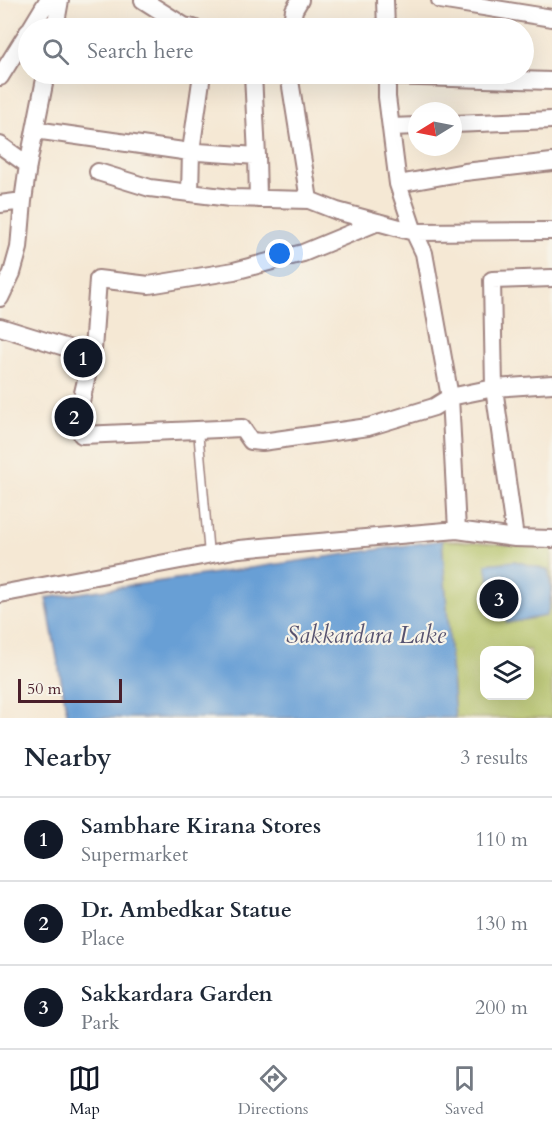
<!DOCTYPE html>
<html lang="en">
<head>
<meta charset="utf-8">
<style>
  :root { --surface:#fff; --page:#f2f2f3; --text:#1f2937; --muted:#747a83; --line:#e0e1e3; --accent:#111827 }
  body { margin:0; font-family:Cardo,serif; background:var(--page); color:var(--text) }
  .controls { position:absolute; right:18px; bottom:18px; display:grid; overflow:hidden; border-radius:12px; box-shadow:0 6px 24px #0002 }
  .controls button { width:54px; height:54px; display:grid; place-items:center; padding:0; border:0; border-bottom:2px solid var(--line); background:var(--surface); color:var(--text); font:30px sans-serif }
  .compass { position:absolute; left:408px; top:102px; width:54px; height:54px; border-radius:50%; background:var(--surface); box-shadow:0 6px 24px #0002; rotate:260deg }
  .scale { position:absolute; left:18px; bottom:15px; width:104px; box-sizing:border-box; padding-left:6px; border:3px solid #4a1f2b; border-top:0; font-size:16px; line-height:21px; white-space:nowrap; color:#4a1f2b; -webkit-text-stroke:4px #f7f3e8; paint-order:stroke }
  .you { position:absolute; left:280px; top:254px; width:21px; height:21px; margin:-15px; border:4px solid #fff; border-radius:50%; background:#1a73e8; box-shadow:0 0 0 9px #1a73e833 }
  .badge { display:grid; place-items:center; width:39px; height:39px; border-radius:50%; background:var(--accent); color:#fff; font-size:20px; font-weight:700 }
  .pin { position:absolute; translate:-50% -50%; border:3px solid #fff; box-shadow:0 2px 6px #0006 }
  .list { margin:0; padding:0; list-style:none }
  h2 { display:flex; justify-content:space-between; align-items:center; height:78px; margin:0; padding:0 24px; font-size:26px }
  h2 small { font-size:20px; font-weight:400; color:var(--muted) }
  .list li { display:grid; grid-template-columns:39px 1fr auto; gap:18px; align-items:center; box-sizing:border-box; height:84px; padding:0 24px; border-top:2px solid var(--line) }
  .list b { display:block; font-size:22px; white-space:nowrap }
  .list p { margin:0; font-size:20px; white-space:nowrap; color:var(--muted) }
  .list em { font-size:20px; font-style:normal; color:var(--muted) }
  .icon { flex:none; width:33px; height:33px; fill:none; stroke:currentColor; stroke-width:2; stroke-linecap:round; stroke-linejoin:round }
  .map { position:relative; flex:none; width:552px; height:718px; overflow:hidden }
  .search { position:absolute; background:var(--surface); box-shadow:0 6px 24px #0002; left:18px; right:18px; top:18px; height:66px; display:flex; align-items:center; gap:15px; box-sizing:border-box; padding:0 21px; border-radius:33px; color:var(--muted); font-size:22px }
  .sheet { height:330px; background:var(--surface) }
  nav { display:flex; justify-content:space-around; align-items:center; box-sizing:border-box; height:84px; border-top:2px solid var(--line); background:var(--surface); font-size:16px; color:var(--muted) }
  nav a { display:grid; justify-items:center; gap:3px }
  nav .on { color:var(--accent) }
  .map>svg:first-child { display:block }
  .green { fill:#b1c063; stroke:#7e7047; stroke-width:1.5; fill-rule:evenodd }
  .water { fill:#679fd5; stroke:#585f80; stroke-width:1.5 }
  .lines { fill:none; stroke-linecap:round; stroke-linejoin:round }
  .service-casing { stroke:#a08480; stroke-width:11 }
  .minor-casing { stroke:#a08480; stroke-width:20 }
  .service { stroke:#fff; stroke-width:8 }
  .minor { stroke:#fff; stroke-width:16 }
  .labels { text-anchor:middle; stroke-width:4.5; stroke-linejoin:round; paint-order:stroke }
  .water-label { font-size:24px; font-style:italic; fill:#56526f; stroke:#f7f3e8 }
</style>
</head>
<body>
<div class="map">
<svg width="552" height="718" viewBox="0 0 552 718">
  <rect width="100%" height="100%" fill="#f7f3e8"/>
  <filter id="ink" filterUnits="userSpaceOnUse"><feTurbulence type="fractalNoise" baseFrequency=".0167" numOctaves="2"/><feDisplacementMap in="SourceGraphic" scale="12" xChannelSelector="R" yChannelSelector="G"/><feConvolveMatrix kernelMatrix="1 2 1 2 8 2 1 2 1" color-interpolation-filters="sRGB"/></filter>
  <filter id="wash" filterUnits="userSpaceOnUse"><feTurbulence type="fractalNoise" baseFrequency=".008" numOctaves="4" result="noise"/><feDisplacementMap in="SourceGraphic" scale="24" xChannelSelector="R" yChannelSelector="G"/><feGaussianBlur stdDeviation="1.35" result="paint"/><feColorMatrix in="noise" values="0 0 0 0 0 0 0 0 0 0 0 0 0 0 0 0 0 1.4 0 .05"/><feComposite in="paint" operator="in"/></filter>
  <g filter="url(#wash)">
    <rect width="100%" height="100%" fill="#f5e8d4"/>
    <path class="green" d="M 442,540 L 552,548 L 552,718 L 455,718 ZM 484,650 L 530,650 L 530,696 L 484,696 Z"/>
    <path class="water" d="M 442,540 L 455,718 L 68,718 L 46,598 Z
      M 515,561 L 548,570 C 552,583 552,603 546,616 L 507,623 L 492,596 L 486,564 Z"/>
  </g>
  <g filter="url(#ink)">
    <g class="lines">
      <g class="service-casing">
        <path id="service" d="M 198,430 L 209,555"/>
      </g>
      <g class="minor-casing">
        <path id="minor" d="M 143,0 L 184,26 L 194,28
          M 385,0 L 386,28
          M 440,0 L 552,18
          M 31,28 L 48,0
          M 55,28 L 60,0
          M 291,28 L 294,10 L 300,0
          M 253,74 L 257,156
          M 289,74 L 309,200 L 337,211 L 414,232 L 424,253 L 450,397 L 457,530
          M 387,74 L 387,97 L 398,184 L 414,232 L 552,231
          M 387,76 L 552,81
          M 0,77 L 28,32
          M 453,124 L 552,120
          M 391,127 L 417,126
          M 35,130 L 183,151 L 257,156 L 258,199
          M 0,145 L 28,165
          M 98,172 L 150,188 L 230,198 L 309,200
          M 398,184 L 465,172 L 552,162
          M 190,193 L 191,151 L 202,74
          M 0,204 L 23,201 L 28,165 L 46,74
          M 0,298 L 12,273 L 19,248 L 23,201
          M 0,327 L 71,349 L 93,350 L 79,410 L 82,435 L 242,428 L 251,441 L 262,442 L 368,427 L 434,407 L 450,397 L 494,388 L 552,384
          M 93,350 L 98,279 L 149,285 L 234,271 L 303,253 L 378,222
          M 515,538 L 494,388 L 492,280 L 552,278
          M 0,594 L 239,549 L 457,530 L 515,538 L 552,539"/>
      </g>
      <use href="#service" class="service"/>
      <use href="#minor" class="minor"/>
    </g>
  </g>
  <g class="labels">
    <g class="water-label">
      <text x="366" y="643">Sakkardara Lake</text>
    </g>
  </g>
</svg>
<div class="controls">
<button><svg class="icon" aria-label="layers" viewBox="0 0 24 24"><path d="M12 4l9 5-9 5-9-5zM3 14l9 5 9-5"/></svg></button>
</div>
<svg class="compass" viewBox="-18 -18 36 36"><path d="M0-13l5 13h-10z" fill="#e53935"/><path d="M0 13l5-13h-10z" fill="#747a83"/></svg>
<div class="scale">50 m</div>
<div class="you"></div>
<div class="pin badge" style="left:83px;top:358px">1</div>
<div class="pin badge" style="left:74px;top:417px">2</div>
<div class="pin badge" style="left:499px;top:599px">3</div>
<div class="search"><svg class="icon" aria-label="search" viewBox="0 0 24 24"><circle cx="10" cy="10" r="6"/><path d="M15 15l6 6"/></svg>Search here</div>
</div>
<section class="sheet">
<h2>Nearby<small>3 results</small></h2>
<ul class="list">
<li><span class="badge">1</span><div><b>Sambhare Kirana Stores</b><p>Supermarket</p></div><em>110 m</em></li>
<li><span class="badge">2</span><div><b>Dr. Ambedkar Statue</b><p>Place</p></div><em>130 m</em></li>
<li><span class="badge">3</span><div><b>Sakkardara Garden</b><p>Park</p></div><em>200 m</em></li>
</ul>
</section>
<nav>
<a class="on"><svg class="icon" aria-label="map" viewBox="0 0 24 24"><path d="M3 6l6-2 6 2 6-2v14l-6 2-6-2-6 2zM9 4v14M15 6v14"/></svg>Map</a>
<a><svg class="icon" aria-label="directions" viewBox="0 0 24 24"><path d="M12 3l9 9-9 9-9-9zM9 14v-3h6M13 9l2 2-2 2"/></svg>Directions</a>
<a><svg class="icon" aria-label="saved" viewBox="0 0 24 24"><path d="M7 4h10v16l-5-4-5 4z"/></svg>Saved</a>
</nav>
</body>
</html>
